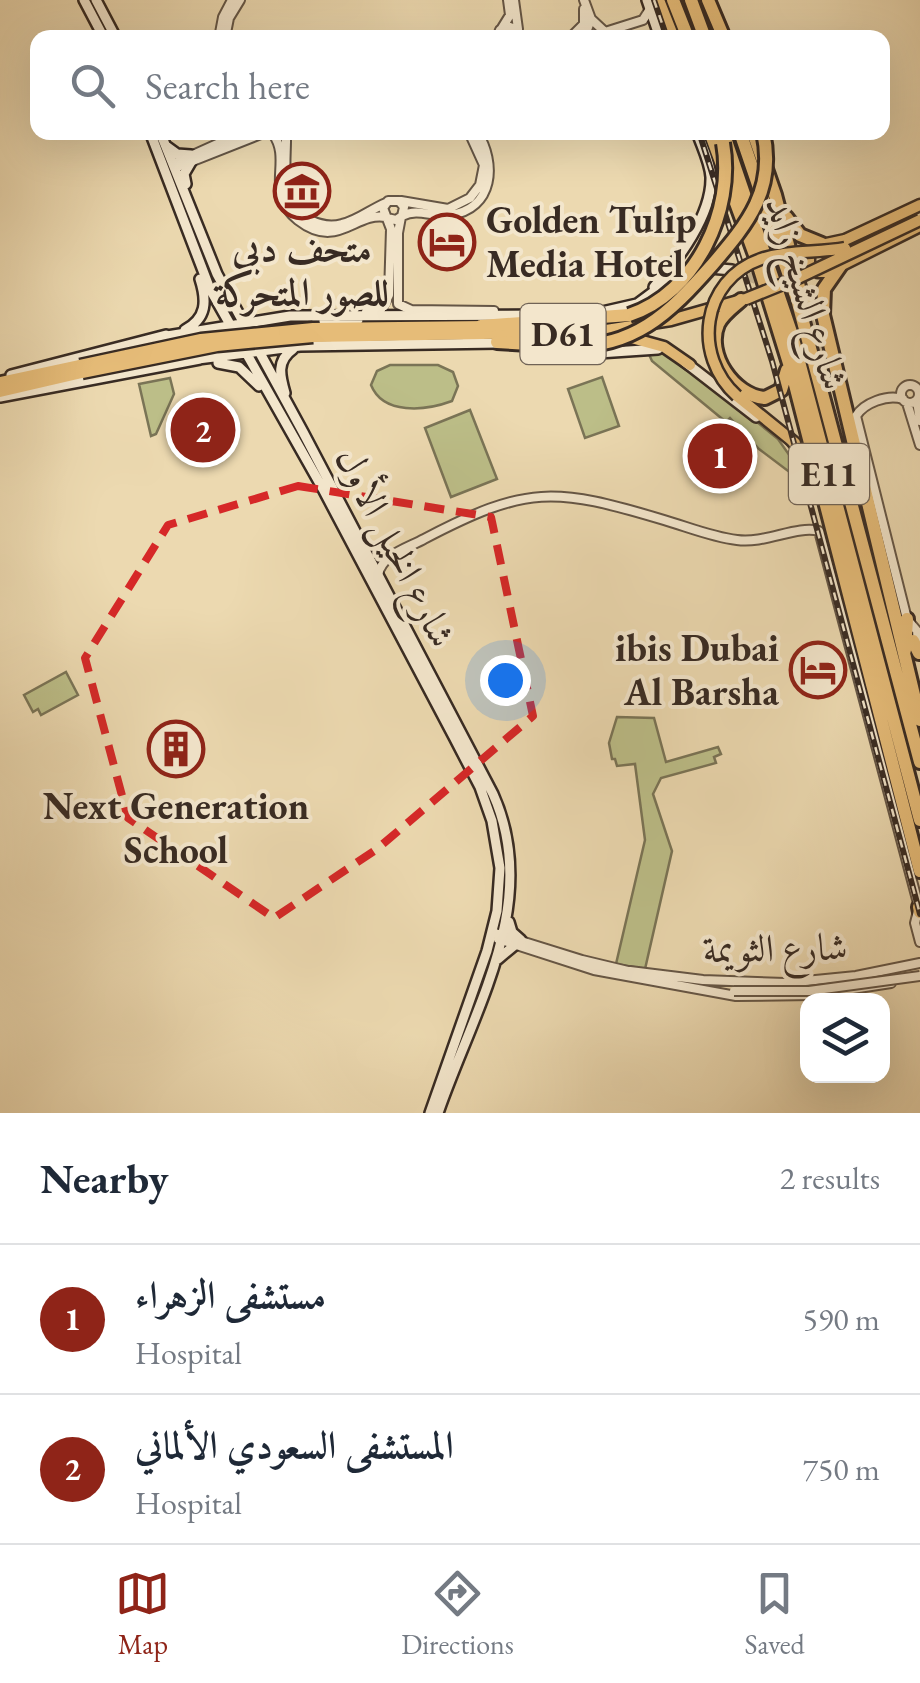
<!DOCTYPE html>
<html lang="en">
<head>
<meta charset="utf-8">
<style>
  :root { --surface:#fff; --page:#f2f2f3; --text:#1f2937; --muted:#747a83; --line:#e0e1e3; --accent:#8f2418 }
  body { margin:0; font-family:"EB Garamond",Amiri,serif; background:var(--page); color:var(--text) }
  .controls { position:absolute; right:30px; bottom:30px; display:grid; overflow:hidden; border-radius:20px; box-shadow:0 10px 40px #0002 }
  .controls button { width:90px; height:90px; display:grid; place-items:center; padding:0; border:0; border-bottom:2px solid var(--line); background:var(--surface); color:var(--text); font:50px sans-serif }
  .you { position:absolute; left:505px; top:680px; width:35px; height:35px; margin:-25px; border:8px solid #fff; border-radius:50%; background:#1a73e8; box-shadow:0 0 0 15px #1a73e833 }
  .badge { display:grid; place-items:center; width:65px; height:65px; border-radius:50%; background:var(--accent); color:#fff; font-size:32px; font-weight:700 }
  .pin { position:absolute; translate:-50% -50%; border:5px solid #fff; box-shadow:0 2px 10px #0006 }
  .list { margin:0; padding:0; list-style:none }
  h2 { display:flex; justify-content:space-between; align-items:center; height:130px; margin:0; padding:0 40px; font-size:42px }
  h2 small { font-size:32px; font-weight:400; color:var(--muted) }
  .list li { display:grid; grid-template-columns:65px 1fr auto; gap:30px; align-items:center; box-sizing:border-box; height:150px; padding:0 40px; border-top:2px solid var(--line) }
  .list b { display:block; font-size:38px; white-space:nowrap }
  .list p { margin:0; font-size:32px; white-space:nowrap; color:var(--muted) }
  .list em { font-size:32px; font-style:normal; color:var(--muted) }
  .icon { flex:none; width:55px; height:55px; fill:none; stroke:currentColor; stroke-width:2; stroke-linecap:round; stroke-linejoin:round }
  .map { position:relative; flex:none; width:920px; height:1113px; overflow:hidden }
  .search { position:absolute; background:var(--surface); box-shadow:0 10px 40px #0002; left:30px; right:30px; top:30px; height:110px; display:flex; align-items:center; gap:25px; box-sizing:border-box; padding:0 35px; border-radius:20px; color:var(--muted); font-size:38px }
  .sheet { height:430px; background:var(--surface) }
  nav { display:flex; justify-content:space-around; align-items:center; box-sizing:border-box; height:140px; border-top:2px solid var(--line); background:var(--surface); font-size:28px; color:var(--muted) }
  nav a { display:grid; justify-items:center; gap:5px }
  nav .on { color:var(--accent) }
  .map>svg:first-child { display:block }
  .green { fill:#bcbe88; stroke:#7a7456; stroke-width:2.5 }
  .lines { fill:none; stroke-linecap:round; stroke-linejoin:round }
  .secondary-tunnel { stroke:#c8b694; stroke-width:9; stroke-dasharray:9 4.5; stroke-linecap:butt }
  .tertiary-casing { stroke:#655646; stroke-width:12 }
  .secondary-casing { stroke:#382b23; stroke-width:14 }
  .primary-casing { stroke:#382b23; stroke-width:15 }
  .motorway-casing { stroke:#382b23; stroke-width:18 }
  .tertiary { stroke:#f3e6cc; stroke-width:8 }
  .secondary { stroke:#f3e6cc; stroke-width:9 }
  .primary { stroke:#e6bc78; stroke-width:10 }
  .motorway { stroke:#e6bc78; stroke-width:12 }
  .rail-casing { stroke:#382b23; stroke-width:6 }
  .rail { stroke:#f3e6cc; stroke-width:2.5; stroke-dasharray:8; stroke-linecap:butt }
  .tertiary-bridge-casing { stroke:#655646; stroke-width:12; stroke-linecap:butt }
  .primary-bridge-casing { stroke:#382b23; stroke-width:15; stroke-linecap:butt }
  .motorway-bridge-casing { stroke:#382b23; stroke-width:18; stroke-linecap:butt }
  .tertiary-bridge { stroke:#f3e6cc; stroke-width:8 }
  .primary-bridge { stroke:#e6bc78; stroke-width:10 }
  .motorway-bridge { stroke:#e6bc78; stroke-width:12 }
  .marked { fill:none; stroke:#d62828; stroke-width:8; stroke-dasharray:20 12; stroke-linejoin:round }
  .labels { text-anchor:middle; stroke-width:8; stroke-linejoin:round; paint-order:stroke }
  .shield { fill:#f3e6cc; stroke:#706356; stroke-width:2.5 }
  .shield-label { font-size:35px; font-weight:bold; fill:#382b23 }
  .poi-label { font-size:38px; font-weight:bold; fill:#382b23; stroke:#f3e6cc }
  .street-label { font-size:38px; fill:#382b23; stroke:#f3e6cc }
</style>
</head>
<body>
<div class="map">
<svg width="920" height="1113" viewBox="0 0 920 1113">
  <rect width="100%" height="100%" fill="#ecd9b0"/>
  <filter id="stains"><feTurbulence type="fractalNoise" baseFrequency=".002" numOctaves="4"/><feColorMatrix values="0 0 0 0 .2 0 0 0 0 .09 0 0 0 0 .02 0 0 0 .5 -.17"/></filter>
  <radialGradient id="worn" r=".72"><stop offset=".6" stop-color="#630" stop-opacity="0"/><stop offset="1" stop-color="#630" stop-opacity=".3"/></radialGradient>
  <path class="green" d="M 647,350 L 662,352 L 681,361 L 778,439 L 797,466 L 796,477 L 759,449 L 730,418 L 726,422 L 652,361 Z
    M 390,365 L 438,365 L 453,372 L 458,386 L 452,401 C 425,411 383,415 371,385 L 377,371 Z
    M 602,377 L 619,426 L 585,438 L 568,389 Z
    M 170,378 L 174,394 L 156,434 L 151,436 L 139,384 Z
    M 470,410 L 497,479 L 451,497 L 425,428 Z
    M 66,672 L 78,695 L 41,715 L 38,709 L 33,712 L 24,695 Z
    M 617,717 L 654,718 L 666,762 L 718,747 L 721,754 L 714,757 L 716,763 L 661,778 L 653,794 L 672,851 L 645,969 L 616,964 L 645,840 L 635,764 L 617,766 L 615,759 L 612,759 L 609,743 Z"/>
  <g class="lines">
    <path class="secondary-tunnel" d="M 735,271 L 766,284
      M 779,293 L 809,321 L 827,357"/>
    <g class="tertiary-casing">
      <path id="tertiary" d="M 514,0 L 518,29
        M 584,0 L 591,19 L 605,32 L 643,20 L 650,9
        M 502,28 L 510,15 L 508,0
        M 219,38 L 223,17 L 232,0
        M 225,38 L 229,18 L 240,0
        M 497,38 L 500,30 L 507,26 L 516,29 L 519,38
        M 570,38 L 584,24 L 584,9
        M 584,38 L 591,19
        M 286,132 C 287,163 277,204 310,220 C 320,225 331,227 342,224 C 357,221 371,209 386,203
        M 273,134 C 293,161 263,193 298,220 C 338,251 355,211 386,217
        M 173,164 L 244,132
        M 175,168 L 266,132
        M 401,201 L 448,209 L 470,198 L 480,185 L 484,165 L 469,132
        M 402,216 C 419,207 432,218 450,215 C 494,209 497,163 477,132
        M 401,217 L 398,233 L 398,304 L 411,310 L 494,311
        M 366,312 L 380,311 L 389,295 L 391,229 L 383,208 L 388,201 L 399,201 L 404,207 L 402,216 L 396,220 L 387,218
        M901 394a9 9 0 1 1 18 0a9 9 0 1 1-18 0Z
        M 903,399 C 887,394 864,403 856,416 L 907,619 L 917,631 L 918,644
        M 917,401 L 920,421
        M 907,403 L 920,445
        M 378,575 C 381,555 408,548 424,539 C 527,485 554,487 664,520 C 688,527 712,537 737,540 C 765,544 797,525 819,531 L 919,907 L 915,923 L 920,942
        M 492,932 L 582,960 L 632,972
        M 498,939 L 594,970 L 736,996 L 813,995 L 891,983
        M 630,971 L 703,980 L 785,983 L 856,976 L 920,963"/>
    </g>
    <g class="secondary-casing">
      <path id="secondary" d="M 84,0 L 104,38
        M 96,0 L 116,38
        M 647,0 L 660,38
        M 150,132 L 210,289 L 323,489 L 454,737 L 480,787 L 492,821 L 500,868 L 497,911 L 487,951 L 430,1113
        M 160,132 L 217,274 L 303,432 L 493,794 C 542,903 473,1011 438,1113
        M 166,146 L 177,154 L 191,155
        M 186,184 L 184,174 L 191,162
        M 710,268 L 732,270
        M 654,287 C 678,260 712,215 711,177 C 710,162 702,147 697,132
        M 602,312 L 637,304 L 664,284 L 686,273
        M 324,321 L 358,320
        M 185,330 C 207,318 207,301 200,279
        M 161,337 L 290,316 L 551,315
        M 539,350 L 584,354 L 658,349
        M 198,359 L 300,346 L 499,343
        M 685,362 L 756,417
        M 218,363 L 239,367 L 259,386
        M 11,375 L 166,335
        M 285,393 C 280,376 276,361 293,349
        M 0,397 L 200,359
        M 790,439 L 811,465
        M 509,922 L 512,932 L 521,940
        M 498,959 L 516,944"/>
    </g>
    <g class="primary-casing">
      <path id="primary" d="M 920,205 L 845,240 L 817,246 L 809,254 L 809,265 L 818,272 L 828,272 L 920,226
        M 313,328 L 487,326
        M 624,336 L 664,347 L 690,365
        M 313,337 L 593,332 L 671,320 L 738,301
        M 0,382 L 80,365
        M 0,392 L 82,373
        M 737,396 L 795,443"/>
    </g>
    <g class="motorway-casing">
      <path id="motorway" d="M 658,0 L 673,38
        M 673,0 L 688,38
        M 691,0 L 705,38
        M 708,0 L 724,38
        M 710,132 L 758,263 L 792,373 L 920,871
        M 723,132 L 792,335 L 920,820
        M 740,132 L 797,299 L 920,762
        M 753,132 L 775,195 L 799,287
        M 786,217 L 800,235 L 822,244
        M 840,266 L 824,289 L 823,315 L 920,720
        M 741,300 C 733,307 723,314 718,324 C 705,354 734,396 765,398 L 781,390 L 787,370
        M 481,326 L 629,315
        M 497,342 L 562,346
        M 905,643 L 913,641 L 919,653
        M 905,650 L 907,619
        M 919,907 L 920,912"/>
    </g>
    <use href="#tertiary" class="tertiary"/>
    <use href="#secondary" class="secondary"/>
    <use href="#primary" class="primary"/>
    <use href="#motorway" class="motorway"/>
    <g class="rail-casing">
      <path id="rail" d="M 654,0 L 667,38
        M 699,132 L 772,361 L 920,914"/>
    </g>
    <use href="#rail" class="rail"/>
    <g class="tertiary-bridge-casing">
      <path id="tertiary-bridge" d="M 734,991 L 809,991 L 920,976"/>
    </g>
    <g class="primary-bridge-casing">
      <path id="primary-bridge" d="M 746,299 L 800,277 L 920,220
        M 80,365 L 201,339 L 313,328
        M 82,373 L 217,346 L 313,337
        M 737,396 C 692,356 701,280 761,259 C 787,250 818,253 845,248"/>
    </g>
    <g class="motorway-bridge-casing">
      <path id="motorway-bridge" d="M 629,315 C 696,293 735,210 723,143
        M 562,346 C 633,350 669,314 713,264 C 748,223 776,189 763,132"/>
    </g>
    <use href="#tertiary-bridge" class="tertiary-bridge"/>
    <use href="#primary-bridge" class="primary-bridge"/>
    <use href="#motorway-bridge" class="motorway-bridge"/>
  </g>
  <path class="marked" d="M 298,486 L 491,517 L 533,716 L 377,849 L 274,918 L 128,818 L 85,658 L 168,525 Z"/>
  <defs>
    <g id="museum-ring" transform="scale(2.875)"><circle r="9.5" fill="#f3e6cc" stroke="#8f2418" stroke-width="1.5"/><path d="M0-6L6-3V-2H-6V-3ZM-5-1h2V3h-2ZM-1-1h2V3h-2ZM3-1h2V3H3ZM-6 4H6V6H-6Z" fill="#8f2418"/></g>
    <g id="hotel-ring" transform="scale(2.875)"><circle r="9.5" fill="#f3e6cc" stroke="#8f2418" stroke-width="1.5"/><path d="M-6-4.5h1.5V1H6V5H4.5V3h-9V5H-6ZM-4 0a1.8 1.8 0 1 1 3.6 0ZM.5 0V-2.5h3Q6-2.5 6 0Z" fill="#8f2418"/></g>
    <g id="building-ring" transform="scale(2.875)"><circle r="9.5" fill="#f3e6cc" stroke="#8f2418" stroke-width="1.5"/><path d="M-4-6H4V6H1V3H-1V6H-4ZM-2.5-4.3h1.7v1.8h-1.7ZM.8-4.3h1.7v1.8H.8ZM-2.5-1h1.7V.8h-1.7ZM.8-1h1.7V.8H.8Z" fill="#8f2418"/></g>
  </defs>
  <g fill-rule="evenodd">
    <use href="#museum-ring" x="302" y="191"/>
    <use href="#hotel-ring" x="447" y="242"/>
    <use href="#hotel-ring" x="818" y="670"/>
    <use href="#building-ring" x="176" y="749"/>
  </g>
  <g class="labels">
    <g class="shield">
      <rect x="520.5" y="304" width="85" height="60" rx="8"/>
      <rect x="789" y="444" width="80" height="60" rx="8"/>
    </g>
    <g class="shield-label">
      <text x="563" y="346">D61</text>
      <text x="829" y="486">E11</text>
    </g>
    <g class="poi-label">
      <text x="486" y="233" text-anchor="start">Golden Tulip<tspan x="486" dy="44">Media Hotel</tspan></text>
      <text x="302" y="261">متحف دبي<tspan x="302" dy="44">للصور المتحركة</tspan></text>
      <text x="779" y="661" text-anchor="end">ibis Dubai<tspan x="779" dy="44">Al Barsha</tspan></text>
      <text x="176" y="819">Next Generation<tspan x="176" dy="44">School</tspan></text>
    </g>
    <g class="street-label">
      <text transform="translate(807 293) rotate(73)" y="13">شارع الشيخ زايد</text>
      <text transform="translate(396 547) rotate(63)" y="13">شارع الخيل الأول</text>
      <text transform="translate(775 948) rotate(-1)" y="13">شارع الثويمة</text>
    </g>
  </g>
  <rect width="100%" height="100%" filter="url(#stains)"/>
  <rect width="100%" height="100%" fill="url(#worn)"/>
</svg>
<div class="controls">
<button><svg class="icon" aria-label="layers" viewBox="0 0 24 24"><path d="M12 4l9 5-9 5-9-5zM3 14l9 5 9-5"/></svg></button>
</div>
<div class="you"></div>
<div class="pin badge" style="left:720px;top:456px">1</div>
<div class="pin badge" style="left:203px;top:430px">2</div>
<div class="search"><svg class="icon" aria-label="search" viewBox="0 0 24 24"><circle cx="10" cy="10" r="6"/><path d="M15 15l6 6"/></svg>Search here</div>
</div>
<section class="sheet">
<h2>Nearby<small>2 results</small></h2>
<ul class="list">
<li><span class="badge">1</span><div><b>مستشفى الزهراء</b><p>Hospital</p></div><em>590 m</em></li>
<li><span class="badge">2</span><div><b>المستشفى السعودي الألماني</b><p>Hospital</p></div><em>750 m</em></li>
</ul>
</section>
<nav>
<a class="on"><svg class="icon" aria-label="map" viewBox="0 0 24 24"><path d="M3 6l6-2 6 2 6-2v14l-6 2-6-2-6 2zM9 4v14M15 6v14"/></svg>Map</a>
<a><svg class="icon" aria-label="directions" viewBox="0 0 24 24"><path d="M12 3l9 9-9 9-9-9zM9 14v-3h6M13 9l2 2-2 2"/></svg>Directions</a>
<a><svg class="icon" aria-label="saved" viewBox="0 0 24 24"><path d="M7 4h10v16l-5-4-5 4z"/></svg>Saved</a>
</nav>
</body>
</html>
